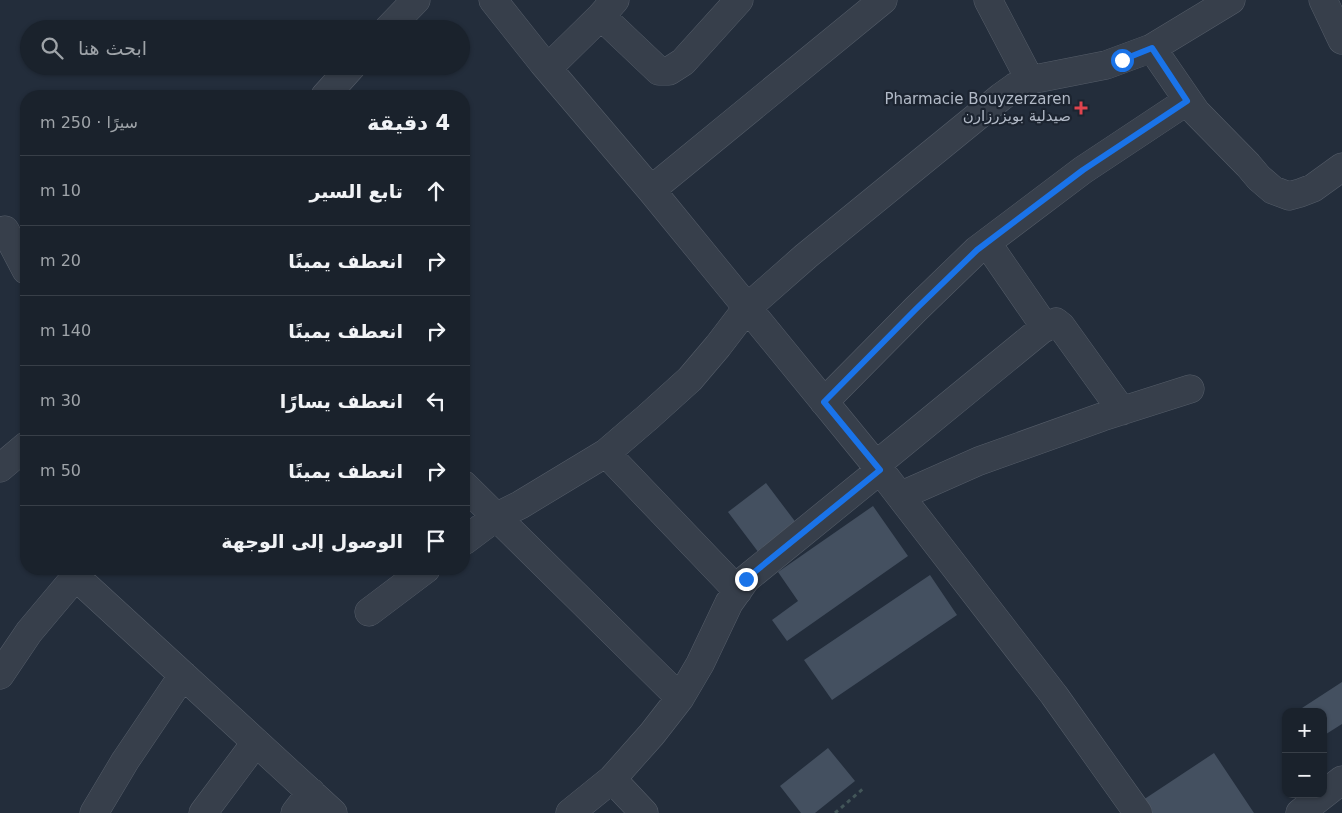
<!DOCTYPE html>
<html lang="ar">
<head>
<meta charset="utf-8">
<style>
  :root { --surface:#1a222c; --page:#232a34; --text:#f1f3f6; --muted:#9fa4a9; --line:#383f48 }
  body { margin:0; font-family:"DejaVu Sans",Vazirmatn,sans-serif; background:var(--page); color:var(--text); direction:rtl }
  .controls { position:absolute; right:15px; bottom:15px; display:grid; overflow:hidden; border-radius:10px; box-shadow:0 1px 4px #0004 }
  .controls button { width:45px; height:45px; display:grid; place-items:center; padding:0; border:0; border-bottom:1px solid var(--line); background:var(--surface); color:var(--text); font:25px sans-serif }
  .stop { position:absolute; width:15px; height:15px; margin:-11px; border:4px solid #1a73e8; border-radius:50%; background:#fff }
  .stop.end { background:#1a73e8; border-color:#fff; box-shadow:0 1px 5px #0008 }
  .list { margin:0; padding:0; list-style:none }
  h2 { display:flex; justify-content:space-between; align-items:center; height:65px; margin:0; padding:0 20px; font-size:21px }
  h2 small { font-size:16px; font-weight:400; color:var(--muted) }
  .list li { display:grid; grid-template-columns:32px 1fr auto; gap:15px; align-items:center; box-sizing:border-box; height:70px; padding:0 20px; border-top:1px solid var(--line) }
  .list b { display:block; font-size:19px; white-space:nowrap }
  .list em { font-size:16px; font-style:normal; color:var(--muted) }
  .icon { flex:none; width:28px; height:28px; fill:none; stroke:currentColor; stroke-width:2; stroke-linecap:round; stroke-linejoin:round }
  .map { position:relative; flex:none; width:1342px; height:813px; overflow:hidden; direction:ltr }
  .search { position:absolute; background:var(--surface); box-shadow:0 1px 4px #0004; left:20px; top:20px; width:450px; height:55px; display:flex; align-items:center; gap:12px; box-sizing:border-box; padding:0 18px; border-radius:28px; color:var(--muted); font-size:19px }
  .panel { position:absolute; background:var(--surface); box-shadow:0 1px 4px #0004; left:20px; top:90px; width:450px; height:485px; border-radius:20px; direction:rtl }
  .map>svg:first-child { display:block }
  .building { fill:#445060 }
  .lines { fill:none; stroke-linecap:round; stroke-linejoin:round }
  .minor-casing { stroke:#555d69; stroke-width:29 }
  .path { stroke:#435659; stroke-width:3; stroke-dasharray:4 4; stroke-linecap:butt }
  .minor { stroke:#373f4b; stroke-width:28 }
  .route { stroke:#1a73e8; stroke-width:6 }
  .health-dot { fill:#e0444e; stroke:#1c2430; stroke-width:2 }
  .labels { text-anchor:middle; stroke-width:4.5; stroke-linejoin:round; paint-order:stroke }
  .poi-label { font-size:15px; fill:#b2bac7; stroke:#1c2430; text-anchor:end }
</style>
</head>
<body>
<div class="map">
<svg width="1342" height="813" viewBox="0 0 1342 813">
  <rect width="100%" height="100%" fill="#232d3b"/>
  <path class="building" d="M 766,483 L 800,528 L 762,557 L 728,512 Z
    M 873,506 L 908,556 L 787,641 L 772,620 L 798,601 L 778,572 Z
    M 930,575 L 957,615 L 832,700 L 804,660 Z
    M 1342,682 L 1342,724 L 1323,736 L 1323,712 L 1304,712 L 1302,708 Z
    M 828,748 L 855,781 L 815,813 L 801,813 L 780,786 Z
    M 1214,753 L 1254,813 L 1151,813 L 1143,800 Z"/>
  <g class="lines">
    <g class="minor-casing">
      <path id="minor" d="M 493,0 L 543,63 L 651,190 L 880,470 L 1054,695 L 1138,813
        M 988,0 L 1030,80
        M 1323,0 L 1342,40
        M 601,16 L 659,71 L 669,71 L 683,62 L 739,0
        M 388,29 L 416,0
        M 1152,48 L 1196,112 L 1248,165 L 1259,178 L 1273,190 L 1289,196 L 1300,193 L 1313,188 L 1342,167
        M 548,68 L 601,16 L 615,0
        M 325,96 L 352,66
        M 651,190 L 883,0
        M 5,230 L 26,270
        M 987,243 L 1045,327
        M 824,402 L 916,309 L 977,250 L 1083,170 L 1187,101
        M 606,453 L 738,591
        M 876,465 L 1041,330 L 1056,322 L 1061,326 L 1122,411
        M 0,468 L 26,446
        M 464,485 L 680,698
        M 900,496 L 979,461 L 1102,417 L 1190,389
        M 464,541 L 496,517 L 520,505 L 606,453 L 648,417 L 690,379 L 718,346 L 747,308 L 806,256 L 1001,97 L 1015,87 L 1030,80 L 1106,65 L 1152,48 L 1231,0
        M 75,576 L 333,813
        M 369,612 L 426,569
        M 0,675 L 29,632 L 82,569
        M 612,779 L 644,813
        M 94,813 L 125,761 L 183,675
        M 203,813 L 256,742
        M 295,813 L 311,792
        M 570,813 L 612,779 L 652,734 L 680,698 L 700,664 L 729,603 L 746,579 L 880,470
        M 1300,813 L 1342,780"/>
    </g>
    <path class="path" d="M 835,813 L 865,787"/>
    <use href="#minor" class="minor"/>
  </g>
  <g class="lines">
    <path class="route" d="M 746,579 L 880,470 L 824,402 L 916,309 L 977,250 L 1083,170 L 1187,101 L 1152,48 L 1122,60"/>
  </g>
  <path class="health-dot" d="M1078.5 100.5h5v5h5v5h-5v5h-5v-5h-5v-5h5z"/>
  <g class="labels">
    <g class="poi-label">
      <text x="1071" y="104">Pharmacie Bouyzerzaren<tspan x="1071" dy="17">صيدلية بويزرزارن</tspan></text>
    </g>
  </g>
</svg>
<div class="controls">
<button>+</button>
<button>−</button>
</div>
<div class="stop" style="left:1122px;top:60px"></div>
<div class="stop end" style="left:746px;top:579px"></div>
<div class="search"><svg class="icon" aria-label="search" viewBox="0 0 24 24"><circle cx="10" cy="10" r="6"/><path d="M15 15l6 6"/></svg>ابحث هنا</div>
<section class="panel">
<h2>4 دقيقة<small>سيرًا · 250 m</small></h2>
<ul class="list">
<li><svg class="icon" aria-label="ahead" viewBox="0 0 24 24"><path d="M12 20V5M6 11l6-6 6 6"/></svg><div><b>تابع السير</b></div><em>10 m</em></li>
<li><svg class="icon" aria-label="right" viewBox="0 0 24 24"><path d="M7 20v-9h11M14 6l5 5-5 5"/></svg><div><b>انعطف يمينًا</b></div><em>20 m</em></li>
<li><svg class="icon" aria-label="right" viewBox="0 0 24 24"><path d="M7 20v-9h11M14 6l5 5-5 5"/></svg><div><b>انعطف يمينًا</b></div><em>140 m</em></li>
<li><svg class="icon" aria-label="left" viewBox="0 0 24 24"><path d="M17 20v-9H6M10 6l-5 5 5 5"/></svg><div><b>انعطف يسارًا</b></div><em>30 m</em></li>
<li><svg class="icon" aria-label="right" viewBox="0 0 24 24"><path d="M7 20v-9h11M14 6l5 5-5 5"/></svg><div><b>انعطف يمينًا</b></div><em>50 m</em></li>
<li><svg class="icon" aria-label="arrive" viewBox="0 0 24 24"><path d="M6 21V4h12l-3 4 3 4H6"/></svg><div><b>الوصول إلى الوجهة</b></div></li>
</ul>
</section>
</div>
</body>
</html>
